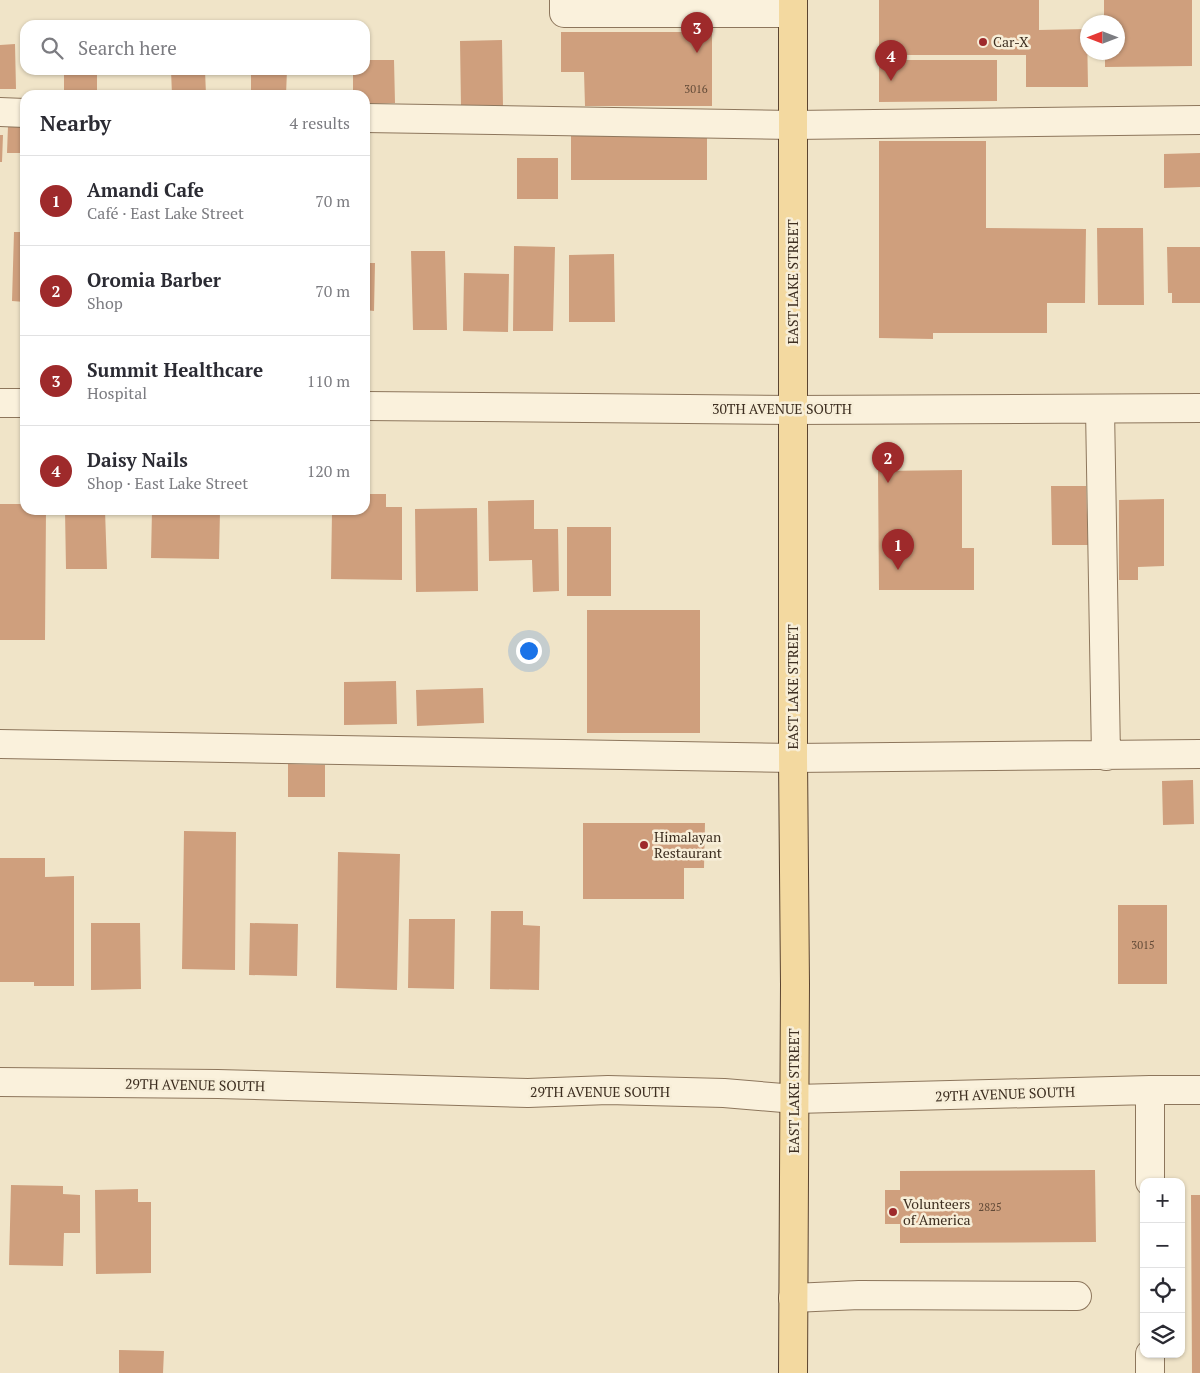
<!DOCTYPE html>
<html lang="en">
<head>
<meta charset="utf-8">
<style>
  :root { --surface:#fff; --page:#f7f7f7; --text:#2b2b33; --muted:#7c7c81; --line:#e1e1e2; --accent:#9e2a2b }
  body { margin:0; font-family:"PT Serif",serif; background:var(--page); color:var(--text) }
  .controls { position:absolute; right:15px; bottom:15px; display:grid; overflow:hidden; border-radius:10px; box-shadow:0 1px 4px #0004 }
  .controls button { width:45px; height:45px; display:grid; place-items:center; padding:0; border:0; border-bottom:1px solid var(--line); background:var(--surface); color:var(--text); font:25px sans-serif }
  .compass { position:absolute; left:1080px; top:15px; width:45px; height:45px; border-radius:50%; background:var(--surface); box-shadow:0 1px 4px #0004; rotate:270deg }
  .you { position:absolute; left:528px; top:650px; width:18px; height:18px; margin:-12px; border:4px solid #fff; border-radius:50%; background:#1a73e8; box-shadow:0 0 0 8px #1a73e833 }
  .badge { display:grid; place-items:center; width:32px; height:32px; border-radius:50%; background:var(--accent); color:#fff; font-size:16px; font-weight:700 }
  .pin { position:absolute; translate:-50% -41px; filter:drop-shadow(0 1px 2px #0008) }
  .pin::after { content:''; position:absolute; top:26px; width:18px; height:15px; background:inherit; clip-path:polygon(0 0,100% 0,50% 100%) }
  .list { margin:0; padding:0; list-style:none }
  h2 { display:flex; justify-content:space-between; align-items:center; height:65px; margin:0; padding:0 20px; font-size:21px }
  h2 small { font-size:16px; font-weight:400; color:var(--muted) }
  .list li { display:grid; grid-template-columns:32px 1fr auto; gap:15px; align-items:center; box-sizing:border-box; height:90px; padding:0 20px; border-top:1px solid var(--line) }
  .list b { display:block; font-size:19px; white-space:nowrap }
  .list p { margin:0; font-size:16px; white-space:nowrap; color:var(--muted) }
  .list em { font-size:16px; font-style:normal; color:var(--muted) }
  .icon { flex:none; width:28px; height:28px; fill:none; stroke:currentColor; stroke-width:2; stroke-linecap:round; stroke-linejoin:round }
  .map { position:relative; flex:none; width:1200px; height:1373px; overflow:hidden }
  .search { position:absolute; background:var(--surface); box-shadow:0 1px 4px #0004; left:20px; top:20px; width:350px; height:55px; display:flex; align-items:center; gap:12px; box-sizing:border-box; padding:0 18px; border-radius:15px; color:var(--muted); font-size:19px }
  .panel { position:absolute; background:var(--surface); box-shadow:0 1px 4px #0004; left:20px; top:90px; width:350px; height:425px; border-radius:15px }
  .map>svg:first-child { display:block }
  .building { fill:#cf9f7d }
  .lines { fill:none; stroke-linecap:round; stroke-linejoin:round }
  .minor-casing { stroke:#8d765c; stroke-width:30 }
  .major-casing { stroke:#5b4430; stroke-width:30 }
  .minor { stroke:#faf1dc; stroke-width:28 }
  .major { stroke:#f3d9a0; stroke-width:28 }
  .poi-dot { fill:#9e2a2b; stroke:#f7eed8; stroke-width:2 }
  .labels { text-anchor:middle; stroke-width:5; stroke-linejoin:round; paint-order:stroke }
  .number-label { font-size:11px; fill:#624a37 }
  .poi-label { font-size:14px; fill:#3d2e20; stroke:#f7eed8; text-anchor:start }
  .street-label { font-size:14px; fill:#3d2e20; stroke:#f7eed8 }
</style>
</head>
<body>
<div class="map">
<svg width="1200" height="1373" viewBox="0 0 1200 1373">
  <rect width="100%" height="100%" fill="#f0e4c8"/>
  <path class="building" d="M 879,0 L 1039,0 L 1039,30 L 1087,29 L 1088,87 L 1026,87 L 1026,55 L 879,55 Z
    M 1104,0 L 1192,0 L 1192,66 L 1105,67 L 1105,52 L 1118,52 L 1118,22 L 1104,22 Z
    M 561,32 L 712,32 L 712,106 L 585,106 L 584,72 L 561,72 Z
    M 502,40 L 503,107 L 461,107 L 460,41 Z
    M 15,44 L 16,89 L 0,89 L 0,45 Z
    M 365,60 L 394,60 L 395,103 L 365,104 L 365,95 L 353,95 L 353,70 L 365,70 Z
    M 879,60 L 997,60 L 997,101 L 879,102 Z
    M 64,70 L 97,70 L 97,95 L 64,95 Z
    M 171,70 L 205,70 L 206,95 L 172,95 Z
    M 251,70 L 287,70 L 286,95 L 251,95 Z
    M 8,126 L 25,127 L 25,153 L 7,153 Z
    M 571,132 L 707,132 L 707,180 L 571,180 Z
    M 0,135 L 3,135 L 2,162 L 0,162 Z
    M 879,141 L 986,141 L 986,228 L 1086,229 L 1085,303 L 1047,303 L 1047,333 L 933,333 L 933,339 L 879,338 Z
    M 1200,153 L 1200,187 L 1164,188 L 1164,154 Z
    M 517,158 L 558,158 L 558,199 L 517,199 Z
    M 1097,228 L 1143,228 L 1144,305 L 1098,305 Z
    M 14,232 L 25,232 L 25,302 L 12,301 Z
    M 514,246 L 555,247 L 553,331 L 513,331 Z
    M 1167,247 L 1200,247 L 1200,303 L 1172,303 L 1172,293 L 1168,293 Z
    M 411,251 L 445,251 L 447,330 L 413,330 Z
    M 614,254 L 615,322 L 569,322 L 569,255 Z
    M 365,263 L 375,263 L 374,311 L 365,310 Z
    M 464,273 L 509,274 L 508,332 L 463,331 Z
    M 962,470 L 962,548 L 974,548 L 974,590 L 879,590 L 878,471 Z
    M 1051,486 L 1086,486 L 1088,545 L 1052,545 Z
    M 365,494 L 386,494 L 386,507 L 402,507 L 402,580 L 331,579 L 332,512 L 348,512 L 348,510 L 365,510 Z
    M 1164,499 L 1164,566 L 1138,567 L 1138,580 L 1119,580 L 1119,500 Z
    M 534,500 L 534,529 L 558,529 L 559,591 L 533,592 L 532,560 L 489,561 L 488,501 Z
    M 0,504 L 25,504 L 25,510 L 46,510 L 45,640 L 0,640 Z
    M 477,508 L 478,591 L 416,592 L 415,509 Z
    M 65,510 L 105,510 L 107,569 L 66,569 Z
    M 152,510 L 220,510 L 219,559 L 151,558 Z
    M 567,527 L 611,527 L 611,596 L 567,596 Z
    M 587,610 L 700,610 L 700,733 L 587,733 Z
    M 396,681 L 397,724 L 344,725 L 344,682 Z
    M 483,688 L 484,723 L 417,726 L 416,690 Z
    M 288,764 L 325,765 L 325,797 L 288,797 Z
    M 1193,780 L 1194,824 L 1163,825 L 1162,781 Z
    M 583,823 L 705,823 L 704,868 L 684,868 L 684,899 L 583,899 Z
    M 184,831 L 236,832 L 235,970 L 182,969 Z
    M 338,852 L 400,854 L 397,990 L 336,988 Z
    M 0,858 L 45,858 L 45,877 L 74,876 L 74,986 L 34,986 L 34,982 L 0,982 Z
    M 1118,905 L 1167,905 L 1167,984 L 1118,984 Z
    M 491,911 L 523,911 L 523,925 L 540,926 L 539,990 L 490,989 Z
    M 409,919 L 455,919 L 454,989 L 408,988 Z
    M 91,923 L 140,923 L 141,989 L 91,990 Z
    M 250,923 L 298,924 L 297,976 L 249,975 Z
    M 1095,1170 L 1096,1242 L 900,1243 L 900,1224 L 885,1224 L 885,1190 L 900,1190 L 900,1171 Z
    M 11,1185 L 63,1186 L 63,1194 L 80,1195 L 80,1233 L 64,1233 L 63,1266 L 9,1265 Z
    M 138,1189 L 138,1202 L 151,1202 L 151,1273 L 96,1274 L 95,1190 Z
    M 1191,1195 L 1200,1195 L 1200,1373 L 1192,1373 Z
    M 119,1350 L 164,1351 L 163,1373 L 119,1373 Z"/>
  <g class="lines">
    <g class="minor-casing">
      <path id="minor" d="M 564,0 L 564,13 L 793,13
        M 0,112 L 25,113
        M 365,118 L 793,125 L 1200,120
        M 0,403 L 25,403
        M 365,406 L 793,410 L 1200,408
        M 1100,409 L 1106,756
        M 0,744 L 793,758 L 1200,754
        M 0,1082 L 218,1084 L 528,1093 L 608,1090 L 724,1093 L 795,1099 L 1150,1090 L 1200,1090
        M 1150,1182 L 1150,1090
        M 793,1298 L 859,1295 L 1077,1296
        M 1150,1373 L 1150,1354"/>
    </g>
    <g class="major-casing">
      <path id="major" d="M 793,0 L 793,758 L 795,984 L 793,1373"/>
    </g>
    <use href="#minor" class="minor"/>
    <use href="#major" class="major"/>
  </g>
  <g class="poi-dot">
    <circle cx="983" cy="42" r="5"/>
    <circle cx="644" cy="845" r="5"/>
    <circle cx="893" cy="1212" r="5"/>
  </g>
  <g class="labels">
    <g class="number-label">
      <text x="696" y="93">3016</text>
      <text x="1143" y="949">3015</text>
      <text x="990" y="1211">2825</text>
    </g>
    <g class="poi-label">
      <text x="993" y="47">Car-X</text>
      <text x="654" y="842">Himalayan<tspan x="654" dy="16">Restaurant</tspan></text>
      <text x="903" y="1209">Volunteers<tspan x="903" dy="16">of America</tspan></text>
    </g>
    <g class="street-label">
      <text transform="translate(793 282) rotate(-90)" y="5">EAST LAKE STREET</text>
      <text x="782" y="414">30TH AVENUE SOUTH</text>
      <text transform="translate(793 687) rotate(-90)" y="5">EAST LAKE STREET</text>
      <text transform="translate(195 1085) rotate(1)" y="5">29TH AVENUE SOUTH</text>
      <text transform="translate(794 1091) rotate(-90)" y="5">EAST LAKE STREET</text>
      <text x="600" y="1097">29TH AVENUE SOUTH</text>
      <text transform="translate(1005 1094) rotate(-2)" y="5">29TH AVENUE SOUTH</text>
    </g>
  </g>
</svg>
<div class="controls">
<button>+</button>
<button>−</button>
<button><svg class="icon" aria-label="locate" viewBox="0 0 24 24"><circle cx="12" cy="12" r="6"/><path d="M12 2v4M12 18v4M2 12h4M18 12h4"/></svg></button>
<button><svg class="icon" aria-label="layers" viewBox="0 0 24 24"><path d="M12 4l9 5-9 5-9-5zM3 14l9 5 9-5"/></svg></button>
</div>
<svg class="compass" viewBox="-18 -18 36 36"><path d="M0-13l5 13h-10z" fill="#e53935"/><path d="M0 13l5-13h-10z" fill="#7c7c81"/></svg>
<div class="you"></div>
<div class="pin badge" style="left:898px;top:570px">1</div>
<div class="pin badge" style="left:888px;top:483px">2</div>
<div class="pin badge" style="left:697px;top:53px">3</div>
<div class="pin badge" style="left:891px;top:81px">4</div>
<div class="search"><svg class="icon" aria-label="search" viewBox="0 0 24 24"><circle cx="10" cy="10" r="6"/><path d="M15 15l6 6"/></svg>Search here</div>
<section class="panel">
<h2>Nearby<small>4 results</small></h2>
<ul class="list">
<li><span class="badge">1</span><div><b>Amandi Cafe</b><p>Café · East Lake Street</p></div><em>70 m</em></li>
<li><span class="badge">2</span><div><b>Oromia Barber</b><p>Shop</p></div><em>70 m</em></li>
<li><span class="badge">3</span><div><b>Summit Healthcare</b><p>Hospital</p></div><em>110 m</em></li>
<li><span class="badge">4</span><div><b>Daisy Nails</b><p>Shop · East Lake Street</p></div><em>120 m</em></li>
</ul>
</section>
</div>
</body>
</html>
